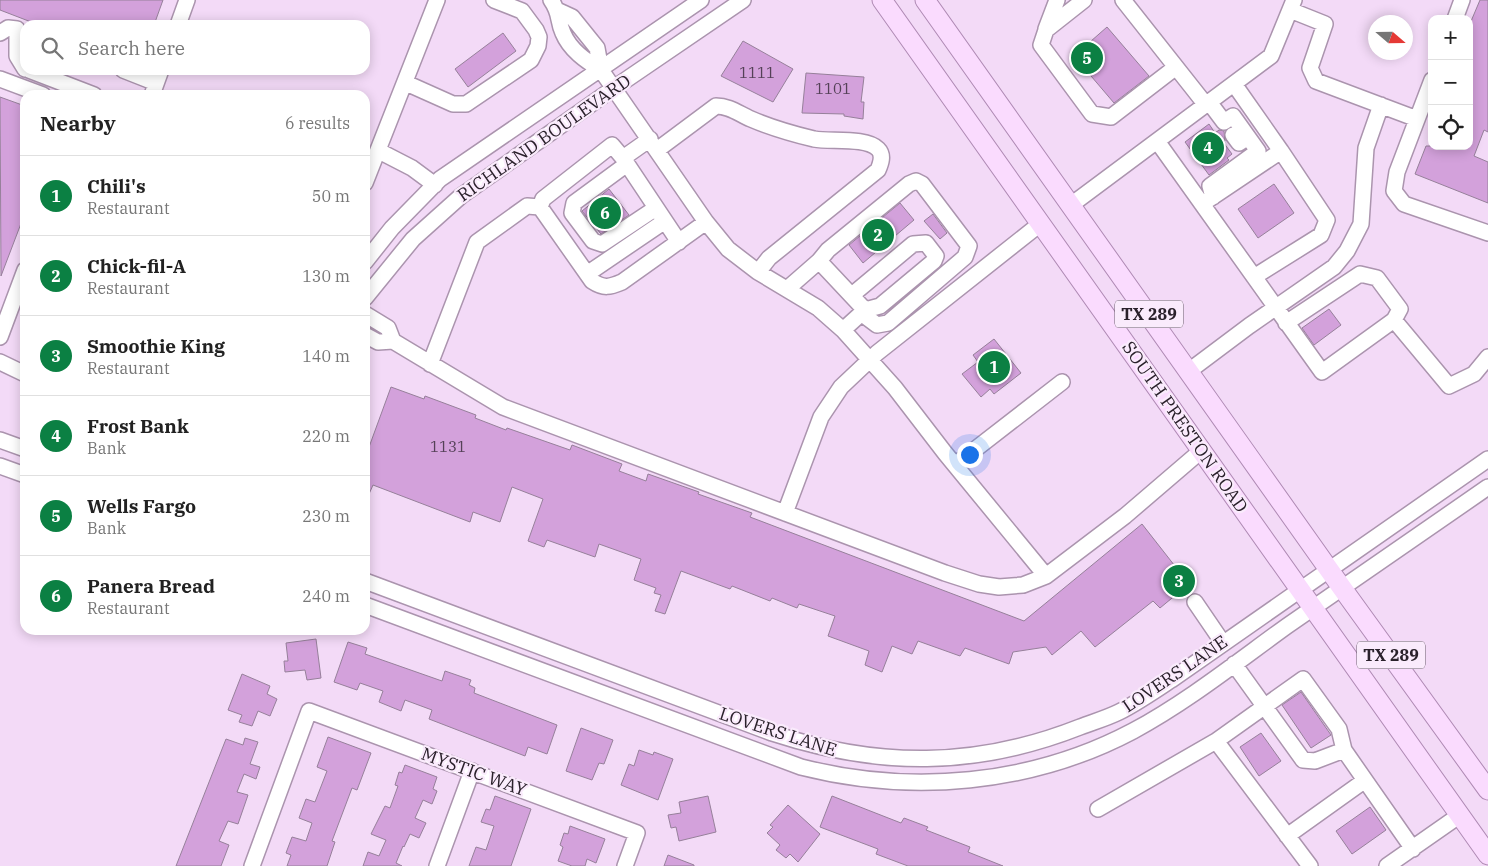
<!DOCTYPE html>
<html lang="en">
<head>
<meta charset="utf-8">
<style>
  :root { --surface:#fff; --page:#f6f6f6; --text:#222; --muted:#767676; --line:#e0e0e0; --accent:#0b8043 }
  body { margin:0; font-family:"IBM Plex Serif",serif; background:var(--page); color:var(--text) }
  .controls { position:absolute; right:15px; top:15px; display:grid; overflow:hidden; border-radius:10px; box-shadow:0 2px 12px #0003 }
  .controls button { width:45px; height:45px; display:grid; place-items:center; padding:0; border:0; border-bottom:1px solid var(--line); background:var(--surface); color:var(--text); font:25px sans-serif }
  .compass { position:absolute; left:1368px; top:15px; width:45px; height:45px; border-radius:50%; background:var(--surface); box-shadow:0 2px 12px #0003; rotate:110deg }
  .you { position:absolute; left:969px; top:454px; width:18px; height:18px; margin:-12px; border:4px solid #fff; border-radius:50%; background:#1a73e8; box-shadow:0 0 0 8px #1a73e833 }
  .badge { display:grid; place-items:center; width:32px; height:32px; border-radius:50%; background:var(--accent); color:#fff; font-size:16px; font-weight:700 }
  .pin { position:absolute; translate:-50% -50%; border:2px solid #fff; box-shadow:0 1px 5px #0006 }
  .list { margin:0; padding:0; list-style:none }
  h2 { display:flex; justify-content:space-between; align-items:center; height:65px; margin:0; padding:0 20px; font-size:21px }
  h2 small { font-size:16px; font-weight:400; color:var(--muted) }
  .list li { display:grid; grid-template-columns:32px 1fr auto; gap:15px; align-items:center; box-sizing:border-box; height:80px; padding:0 20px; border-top:1px solid var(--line) }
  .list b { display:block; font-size:19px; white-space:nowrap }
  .list p { margin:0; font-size:16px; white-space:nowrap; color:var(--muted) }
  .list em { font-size:16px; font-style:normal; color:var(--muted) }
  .icon { flex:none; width:28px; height:28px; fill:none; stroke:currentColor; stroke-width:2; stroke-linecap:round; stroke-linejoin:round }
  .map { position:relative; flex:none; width:1488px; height:866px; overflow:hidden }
  .search { position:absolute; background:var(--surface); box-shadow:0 2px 12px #0003; left:20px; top:20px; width:350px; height:55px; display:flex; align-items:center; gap:12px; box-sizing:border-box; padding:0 18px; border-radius:15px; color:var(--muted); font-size:19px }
  .panel { position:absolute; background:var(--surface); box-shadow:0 2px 12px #0003; left:20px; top:90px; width:350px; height:545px; border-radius:15px }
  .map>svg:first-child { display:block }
  .building { fill:#d3a1db; stroke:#96809a }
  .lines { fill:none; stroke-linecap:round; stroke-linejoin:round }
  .minor-casing { stroke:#ab94ae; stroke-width:18 }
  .major-casing { stroke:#af8ab4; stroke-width:21 }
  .minor { stroke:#fff; stroke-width:15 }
  .major { stroke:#fadbfe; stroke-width:19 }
  .labels { text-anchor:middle; stroke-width:4.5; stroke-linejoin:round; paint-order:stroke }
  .number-label { font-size:15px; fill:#544157 }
  .shield { fill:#faebfc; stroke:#685e6a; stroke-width:1 }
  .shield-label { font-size:16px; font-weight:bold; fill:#2a212b }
  .street-label { font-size:18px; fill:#2a212b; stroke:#faebfc }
</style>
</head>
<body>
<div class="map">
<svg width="1488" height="866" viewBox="0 0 1488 866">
  <rect width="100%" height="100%" fill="#f3daf7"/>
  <path class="building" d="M 0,0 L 163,0 L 154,25 L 39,25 L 0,10 Z
    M 1480,0 L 1488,0 L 1488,132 L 1484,130 L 1474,156 L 1488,162 L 1488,203 L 1415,174 L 1426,146 L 1469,146 L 1469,26 Z
    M 1107,27 L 1149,76 L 1114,103 L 1074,56 Z
    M 503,33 L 516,51 L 468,87 L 455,69 Z
    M 743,41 L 793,69 L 773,102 L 721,76 Z
    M 806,73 L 864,77 L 861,102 L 864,102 L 863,119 L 844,116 L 844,114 L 802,113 Z
    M 0,97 L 25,106 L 25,213 L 1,276 Z
    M 1209,124 L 1215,133 L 1219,130 L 1224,131 L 1225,141 L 1223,142 L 1232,154 L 1227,158 L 1229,160 L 1209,175 L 1185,142 Z
    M 1274,184 L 1294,213 L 1258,238 L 1238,209 Z
    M 609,189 L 629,215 L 601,234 L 582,211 Z
    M 900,203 L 914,220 L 863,263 L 849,245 Z
    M 933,214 L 947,233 L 940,239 L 924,221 Z
    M 1329,309 L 1341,325 L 1314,345 L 1302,328 Z
    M 994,339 L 1021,373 L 994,394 L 990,389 L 981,397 L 962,374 L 978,362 L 973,355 Z
    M 391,387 L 424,399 L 425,396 L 476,415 L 475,418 L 506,430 L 507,428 L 570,450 L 572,445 L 622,464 L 619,471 L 646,481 L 648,474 L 699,492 L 698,494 L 752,513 L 750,517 L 1024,621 L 1142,524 L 1189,584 L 1160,608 L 1153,601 L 1095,647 L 1081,631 L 1052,655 L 1046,647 L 1013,652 L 1009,664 L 965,648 L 960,656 L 918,641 L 912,654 L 892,646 L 882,672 L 865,665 L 869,651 L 828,636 L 835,616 L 799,604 L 797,608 L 772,598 L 770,601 L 732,586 L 730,589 L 681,571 L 665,614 L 655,611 L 661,595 L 654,593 L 656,588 L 634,580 L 641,559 L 599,544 L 595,557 L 547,540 L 544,547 L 528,541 L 543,499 L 512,487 L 500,522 L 473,512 L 470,522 L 373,485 L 365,503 L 365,458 Z
    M 316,639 L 321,678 L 307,680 L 305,670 L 285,672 L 284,661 L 288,661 L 286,643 Z
    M 348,642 L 367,648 L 365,654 L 442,681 L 445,671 L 471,680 L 469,685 L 475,688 L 474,693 L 557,725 L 547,754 L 528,747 L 525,756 L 429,719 L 432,710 L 405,700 L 401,711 L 379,702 L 383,691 L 360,683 L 357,690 L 334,682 Z
    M 242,674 L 270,686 L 267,694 L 277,699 L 270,716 L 258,711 L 252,726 L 239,722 L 242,715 L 228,710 Z
    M 1301,692 L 1331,735 L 1311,748 L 1282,705 Z
    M 581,728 L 613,740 L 604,764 L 599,763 L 592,780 L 566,771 Z
    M 1261,733 L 1281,761 L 1259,776 L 1240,747 Z
    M 328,737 L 371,753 L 357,790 L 352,788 L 332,841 L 335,842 L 327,866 L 287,866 L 291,855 L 286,853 L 292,837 L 306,841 L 312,823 L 299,818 L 306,799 L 315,802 L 327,771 L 317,767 Z
    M 245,738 L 258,742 L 250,764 L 260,767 L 256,779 L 244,774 L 237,792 L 248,795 L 238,824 L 228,821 L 219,841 L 229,845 L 221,866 L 176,866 L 226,739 L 243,745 Z
    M 639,750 L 653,755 L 654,752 L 673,759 L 658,800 L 621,785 L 629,764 L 634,766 Z
    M 405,765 L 437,777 L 433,789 L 437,791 L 432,804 L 423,800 L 415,818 L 426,823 L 419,838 L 410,834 L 404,847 L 403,846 L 396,863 L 402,866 L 363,866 L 368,852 L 379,856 L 386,840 L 371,834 L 385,806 L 390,808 L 398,786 L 395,785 L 399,772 L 402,773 Z
    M 495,796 L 531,809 L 511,866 L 469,866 L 476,847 L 486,850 L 494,826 L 481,822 L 486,809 L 490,810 Z
    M 708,796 L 716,832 L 679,841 L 676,827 L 671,828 L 668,815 L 681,813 L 679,802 Z
    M 832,796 L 901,823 L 904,818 L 928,827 L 926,830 L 970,847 L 968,852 L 1003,866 L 908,866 L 876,854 L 878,849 L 820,827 Z
    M 788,805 L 820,834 L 798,862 L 790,854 L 786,858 L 776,850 L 780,845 L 767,833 L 773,827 L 770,825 Z
    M 1370,807 L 1386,830 L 1352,854 L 1336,831 Z
    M 570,826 L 605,839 L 596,863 L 587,859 L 585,866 L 572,866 L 558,861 L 563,847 L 560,845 L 564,833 L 568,834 Z
    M 668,855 L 694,865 L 694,866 L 664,866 Z"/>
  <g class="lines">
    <g class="minor-casing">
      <path id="minor" d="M 551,0 C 561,14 557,20 563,33 C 570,50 586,61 601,70
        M 1084,0 L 1046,30 L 1041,45 L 1092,114 L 1111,117 L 1176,67
        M 1123,0 L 1206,105
        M 1290,10 L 1325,24 L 1310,68 L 1316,81 L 1417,119
        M 559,11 L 572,17 L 597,48 L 601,70 L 706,222 L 728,249 L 758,272 L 818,308 L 843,330 L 895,388 L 945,453 L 1046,576
        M 1455,19 L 1462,0
        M 178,25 L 187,0
        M 1046,29 L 1057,0
        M 0,33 L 8,28 L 17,29 L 17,56 L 25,69
        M 29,70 L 94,95
        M 123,70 L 156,83
        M 0,79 L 43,95
        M 1432,80 L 1397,172 L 1394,191 L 1404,204 L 1488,233
        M 406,83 L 453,104 L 466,104 L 531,60 L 538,46 L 539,37 L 536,30 L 522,11 L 494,0
        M 152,95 L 161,70
        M 1209,102 L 1224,122 L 1233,116 L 1258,151 L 1210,186 L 1213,197
        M 1233,135 L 1239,143 L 1248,137
        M 650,139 L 623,158 L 679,242
        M 1157,141 L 1322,372 L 1394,320 L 1449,386 L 1474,374 L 1488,357
        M 657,150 L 716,106 C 730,106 739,114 751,119 C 772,128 793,134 814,139 C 831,142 866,137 878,149 C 884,155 881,163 878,170 L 769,258 L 758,272
        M 379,151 L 412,168 L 435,185
        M 627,164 L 574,203 L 572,213 L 593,241 L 602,244 L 656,208
        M 365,183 L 437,0
        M 1202,204 L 1281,151 L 1234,84
        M 1071,205 L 1271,56 L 1294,0
        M 540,207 L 543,199 L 612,145 L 623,158
        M 819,261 L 828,250 L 909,184 L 916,181 L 922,184 L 969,246 L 965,257 L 888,323 L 877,325 L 861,313
        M 365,262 L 392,228 L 440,179 L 701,0
        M 587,274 L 665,221
        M 1254,277 L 1321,235 L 1327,220 L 1281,151
        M 787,289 L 819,261 L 865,310 L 843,330
        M 852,295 L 913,244 L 926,243 L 936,256 L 934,261 L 880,306 L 865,310
        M 365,298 L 413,239 L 461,196 L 614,88 L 743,0
        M 365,314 L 388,328 L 393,341 L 503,407 L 945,573 L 979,584 L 999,587 L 1023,585 L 1046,576 L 1125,516 L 1202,450
        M 1286,323 L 1360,274 L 1377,278 L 1400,309 L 1394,320
        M 365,335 L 378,342 L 393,341
        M 0,337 L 25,270
        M 0,362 L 25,374
        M 430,364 L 477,242 L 527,206 L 540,207 L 592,281 C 604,289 610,287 622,282 L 706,222
        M 1189,371 L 1249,326 L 1334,267 L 1347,251 L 1361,224 L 1366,148 L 1381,105
        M 0,440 L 25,449
        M 955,465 L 1062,382
        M 0,466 L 25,475
        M 785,513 L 821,417 L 841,387 L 877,353 L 1040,224
        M 365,581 L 772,733 C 878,768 976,768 1080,727 C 1093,722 1107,718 1119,712 C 1137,703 1154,691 1171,680 L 1488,459
        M 1195,602 L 1223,643
        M 365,605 L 801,767 C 911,795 1031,785 1133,731 C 1187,702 1237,662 1287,626 C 1354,579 1421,533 1488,487
        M 1234,664 L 1303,760 L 1315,761 L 1344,750
        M 1098,809 L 1216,741
        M 1287,836 L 1364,781
        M 252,866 L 309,711 L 637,833 L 625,866
        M 437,866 L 472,771
        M 1310,866 L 1216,741 L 1303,679 L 1339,729 L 1344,750 L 1413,849
        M 1387,866 L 1460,815"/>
    </g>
    <g class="major-casing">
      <path id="major" d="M 882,0 L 1488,855
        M 925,0 L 1342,588 L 1488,790"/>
    </g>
    <use href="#minor" class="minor"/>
    <use href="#major" class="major"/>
  </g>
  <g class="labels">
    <g class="number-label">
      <text x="757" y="78">1111</text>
      <text x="833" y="94">1101</text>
      <text x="448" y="452">1131</text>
    </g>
    <g class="shield">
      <rect x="1115" y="300.5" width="68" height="27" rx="4"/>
      <rect x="1357" y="641.5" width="68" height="27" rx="4"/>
    </g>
    <g class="shield-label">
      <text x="1149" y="320">TX 289</text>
      <text x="1391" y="661">TX 289</text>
    </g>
    <g class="street-label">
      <text transform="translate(544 138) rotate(-35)" y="6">RICHLAND BOULEVARD</text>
      <text transform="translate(1185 427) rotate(55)" y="6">SOUTH PRESTON ROAD</text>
      <text transform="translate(1175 674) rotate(-34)" y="6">LOVERS LANE</text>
      <text transform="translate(778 732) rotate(18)" y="6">LOVERS LANE</text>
      <text transform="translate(474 772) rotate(20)" y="6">MYSTIC WAY</text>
    </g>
  </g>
</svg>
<div class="controls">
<button>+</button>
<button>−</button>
<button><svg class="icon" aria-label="locate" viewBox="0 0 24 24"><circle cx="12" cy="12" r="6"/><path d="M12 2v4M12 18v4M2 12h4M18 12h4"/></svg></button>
</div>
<svg class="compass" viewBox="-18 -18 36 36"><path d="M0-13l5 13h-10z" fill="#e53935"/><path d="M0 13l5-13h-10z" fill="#767676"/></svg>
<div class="you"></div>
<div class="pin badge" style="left:994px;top:367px">1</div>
<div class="pin badge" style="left:878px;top:235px">2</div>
<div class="pin badge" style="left:1179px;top:581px">3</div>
<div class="pin badge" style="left:1208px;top:148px">4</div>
<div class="pin badge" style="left:1087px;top:58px">5</div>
<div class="pin badge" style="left:605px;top:213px">6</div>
<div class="search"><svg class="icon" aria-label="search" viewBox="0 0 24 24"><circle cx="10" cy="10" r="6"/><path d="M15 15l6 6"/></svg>Search here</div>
<section class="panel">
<h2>Nearby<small>6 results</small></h2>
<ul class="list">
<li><span class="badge">1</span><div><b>Chili's</b><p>Restaurant</p></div><em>50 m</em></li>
<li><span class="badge">2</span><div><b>Chick-fil-A</b><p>Restaurant</p></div><em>130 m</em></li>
<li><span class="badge">3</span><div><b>Smoothie King</b><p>Restaurant</p></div><em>140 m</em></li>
<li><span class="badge">4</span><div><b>Frost Bank</b><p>Bank</p></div><em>220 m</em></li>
<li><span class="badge">5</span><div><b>Wells Fargo</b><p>Bank</p></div><em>230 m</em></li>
<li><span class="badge">6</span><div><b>Panera Bread</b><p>Restaurant</p></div><em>240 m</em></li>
</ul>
</section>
</div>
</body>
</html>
